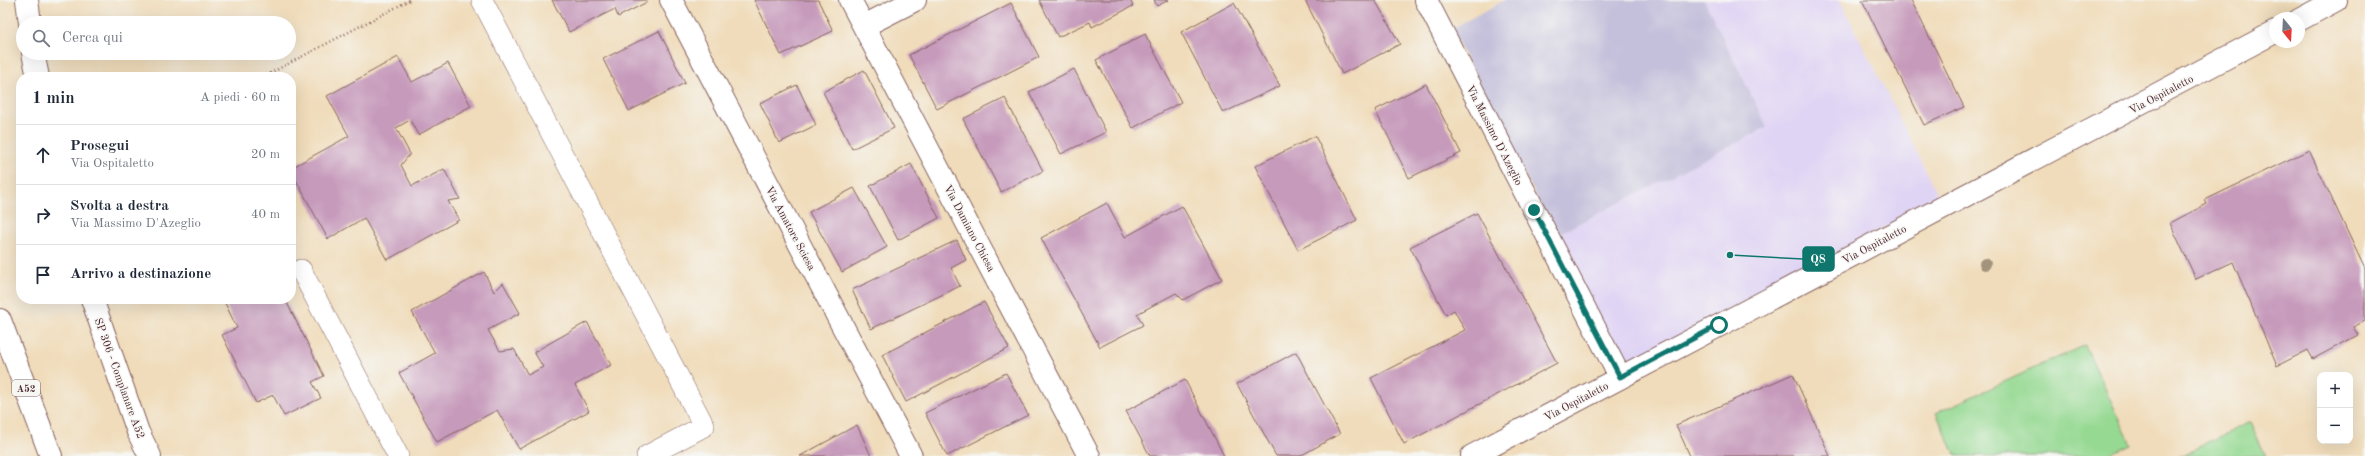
<!DOCTYPE html>
<html lang="it">
<head>
<meta charset="utf-8">
<style>
  :root { --surface:#fff; --page:#f6f6f7; --text:#1f2937; --muted:#747a83; --line:#e0e1e3 }
  body { margin:0; font-family:"Old Standard TT",serif; background:var(--page); color:var(--text) }
  .controls { position:absolute; right:12px; bottom:12px; display:grid; overflow:hidden; border-radius:8px; box-shadow:0 4px 16px #0002 }
  .controls button { width:36px; height:36px; display:grid; place-items:center; padding:0; border:0; border-bottom:1px solid var(--line); background:var(--surface); color:var(--text); font:20px sans-serif }
  .compass { position:absolute; left:2269px; top:12px; width:36px; height:36px; border-radius:50%; background:var(--surface); box-shadow:0 4px 16px #0002; rotate:162deg }
  .stop { position:absolute; width:12px; height:12px; margin:-9px; border:3px solid #0f766e; border-radius:50%; background:#fff }
  .stop.end { background:#0f766e; border-color:#fff; box-shadow:0 1px 4px #0008 }
  .list { margin:0; padding:0; list-style:none }
  h2 { display:flex; justify-content:space-between; align-items:center; height:52px; margin:0; padding:0 16px; font-size:17px }
  h2 small { font-size:13px; font-weight:400; color:var(--muted) }
  .list li { display:grid; grid-template-columns:26px 1fr auto; gap:12px; align-items:center; box-sizing:border-box; height:60px; padding:0 16px; border-top:1px solid var(--line) }
  .list b { display:block; font-size:15px; white-space:nowrap }
  .list p { margin:0; font-size:13px; white-space:nowrap; color:var(--muted) }
  .list em { font-size:13px; font-style:normal; color:var(--muted) }
  .icon { flex:none; width:22px; height:22px; fill:none; stroke:currentColor; stroke-width:2; stroke-linecap:round; stroke-linejoin:round }
  .map { position:relative; flex:none; width:2365px; height:456px; overflow:hidden }
  .search { position:absolute; background:var(--surface); box-shadow:0 4px 16px #0002; left:16px; top:16px; width:280px; height:44px; display:flex; align-items:center; gap:10px; box-sizing:border-box; padding:0 14px; border-radius:22px; color:var(--muted); font-size:15px }
  .panel { position:absolute; background:var(--surface); box-shadow:0 4px 16px #0002; left:16px; top:72px; width:280px; height:232px; border-radius:16px }
  .map>svg:first-child { display:block }
  .built { fill:#e0d4f4 }
  .industrial { fill:#c4c0db }
  .green { fill:#95d992; stroke:#707c5e }
  .building { fill:#c69abb }
  .lines { fill:none; stroke-linecap:round; stroke-linejoin:round }
  .lane-casing { stroke:#84615d; stroke-width:22 }
  .street-casing { stroke:#84615d; stroke-width:24 }
  .secondary-casing { stroke:#84615d; stroke-width:24 }
  .highway-casing { stroke:#84615d; stroke-width:24 }
  .path { stroke:#84615d; stroke-width:2.5; stroke-dasharray:1 3; stroke-linecap:butt }
  .lane { stroke:#fff; stroke-width:21 }
  .street { stroke:#fff; stroke-width:22 }
  .secondary { stroke:#fff; stroke-width:22 }
  .highway { stroke:#fff; stroke-width:22 }
  .tree { fill:#a1937c }
  .route { stroke:#0f766e; stroke-width:5 }
  .labels { text-anchor:middle; stroke-width:3; stroke-linejoin:round; paint-order:stroke }
  .shield { fill:#f6f6f2; stroke:#7e6067; stroke-width:1 }
  .shield-label { font-size:10px; font-weight:bold; fill:#4a1f2b }
  .street-label { font-size:11px; fill:#4a1f2b; stroke:#f6f6f2 }
  .leader { fill:none; stroke:#0f766e; stroke-width:1.5 }
  .callout-dot { fill:#0f766e; stroke:#f6f6f2; stroke-width:1.5 }
  .callout { fill:#0f766e; stroke:#0f766e; stroke-width:1.5 }
  .callout-label { font-size:12px; text-anchor:middle; font-weight:bold; fill:#fff }
</style>
</head>
<body>
<div class="map">
<svg width="2365" height="456" viewBox="0 0 2365 456">
  <rect width="100%" height="100%" fill="#f6f6f2"/>
  <filter id="ink" filterUnits="userSpaceOnUse"><feTurbulence type="fractalNoise" baseFrequency=".025" numOctaves="2"/><feDisplacementMap in="SourceGraphic" scale="8" xChannelSelector="R" yChannelSelector="G"/><feConvolveMatrix kernelMatrix="1 2 1 2 8 2 1 2 1" color-interpolation-filters="sRGB"/></filter>
  <filter id="wash" filterUnits="userSpaceOnUse"><feTurbulence type="fractalNoise" baseFrequency=".012" numOctaves="4" result="noise"/><feDisplacementMap in="SourceGraphic" scale="16" xChannelSelector="R" yChannelSelector="G"/><feGaussianBlur stdDeviation="0.9" result="paint"/><feColorMatrix in="noise" values="0 0 0 0 0 0 0 0 0 0 0 0 0 0 0 0 0 1.4 0 .05"/><feComposite in="paint" operator="in"/></filter>
  <g filter="url(#wash)">
    <rect width="100%" height="100%" fill="#f0dcba"/>
    <path class="built" d="M 1704,0 L 1840,0 L 1940,198 L 1622,367 L 1556,235 L 1766,127 Z"/>
    <path class="industrial" d="M 1505,0 L 1704,0 L 1767,127 L 1556,235 L 1451,29 Z"/>
    <path class="green" d="M 2085,345 L 2131,444 L 2104,456 L 1956,456 L 1936,413 Z
      M 2250,422 L 2266,456 L 2180,456 Z"/>
    <g id="blocks">
      <path class="building" d="M 552,0 L 646,0 L 647,2 L 618,17 L 615,9 L 569,32 Z
        M 754,0 L 818,0 L 833,31 L 781,55 Z
        M 1039,0 L 1130,0 L 1133,6 L 1092,27 L 1090,22 L 1058,37 Z
        M 1154,0 L 1169,0 L 1157,6 Z
        M 1305,0 L 1375,0 L 1400,44 L 1342,74 Z
        M 1862,0 L 1911,0 L 1964,107 L 1924,125 Z
        M 1011,3 L 1039,57 L 937,109 L 909,55 Z
        M 1234,3 L 1280,86 L 1223,113 L 1181,32 Z
        M 659,31 L 685,83 L 629,111 L 603,59 Z
        M 1145,34 L 1181,102 L 1133,128 L 1096,60 Z
        M 398,57 L 412,82 L 448,63 L 471,106 L 418,135 L 410,120 L 396,128 L 410,154 L 401,165 L 412,186 L 444,169 L 460,199 L 448,201 L 459,220 L 387,260 L 364,218 L 328,239 L 291,171 L 291,168 L 349,136 L 327,96 Z
        M 1074,69 L 1106,132 L 1061,154 L 1029,92 Z
        M 864,70 L 894,128 L 852,149 L 823,92 Z
        M 1426,84 L 1461,153 L 1409,178 L 1375,110 Z
        M 797,85 L 816,125 L 779,143 L 760,103 Z
        M 1005,98 L 1043,171 L 1001,192 L 963,119 Z
        M 1315,136 L 1357,220 L 1298,250 L 1255,166 Z
        M 2309,150 L 2365,269 L 2365,321 L 2353,327 L 2358,335 L 2313,359 L 2308,350 L 2277,366 L 2233,262 L 2196,279 L 2170,223 L 2207,204 L 2205,200 Z
        M 911,164 L 939,218 L 898,240 L 870,186 Z
        M 854,188 L 887,247 L 842,272 L 809,212 Z
        M 1107,203 L 1125,237 L 1182,206 L 1222,279 L 1183,300 L 1176,293 L 1137,314 L 1143,325 L 1100,347 L 1041,238 Z
        M 1477,213 L 1557,363 L 1404,444 L 1371,378 L 1465,330 L 1454,310 L 1446,315 L 1410,247 Z
        M 957,240 L 966,260 L 951,268 L 960,286 L 871,329 L 852,290 Z
        M 484,272 L 494,292 L 503,283 L 520,313 L 488,330 L 500,351 L 514,349 L 528,375 L 543,367 L 534,352 L 587,322 L 611,365 L 575,385 L 589,411 L 519,449 L 497,410 L 437,442 L 399,373 L 435,353 L 412,312 Z
        M 223,299 L 273,299 L 275,302 L 285,299 L 324,376 L 312,382 L 321,398 L 284,416 L 273,395 L 256,403 L 222,335 L 237,328 Z
        M 984,302 L 1009,348 L 906,402 L 882,355 Z
        M 1296,352 L 1340,434 L 1300,456 L 1276,456 L 1237,384 Z
        M 1006,373 L 1028,415 L 947,456 L 925,413 Z
        M 1793,374 L 1830,456 L 1690,456 L 1676,425 Z
        M 1185,380 L 1224,456 L 1150,456 L 1126,411 Z
        M 857,425 L 871,456 L 800,456 Z"/>
    </g>
  </g>
  <g filter="url(#ink)">
    <use href="#blocks" fill-opacity="0" stroke="#84615d" stroke-width="1"/>
    <g class="lines">
      <g class="lane-casing">
        <path id="lane" d="M 482,0 L 704,426 L 647,456
          M 301,270 L 398,456"/>
      </g>
      <g class="street-casing">
        <path id="street" d="M 671,0 L 911,456
          M 850,0 L 1089,456
          M 1426,0 L 1620,377
          M 864,26 L 915,0"/>
      </g>
      <g class="secondary-casing">
        <path id="secondary" d="M 27,0 L 30,23
          M 2299,20 L 2336,0
          M 33,53 L 38,77
          M 92,299 L 138,432 L 150,456
          M 1472,456 L 2275,32"/>
      </g>
      <g class="highway-casing">
        <path id="highway" d="M 0,320 L 51,456"/>
      </g>
      <path class="path" d="M 263,77 L 410,0"/>
      <use href="#lane" class="lane"/>
      <use href="#street" class="street"/>
      <use href="#secondary" class="secondary"/>
      <use href="#highway" class="highway"/>
    </g>
    <circle class="tree" cx="1985" cy="264" r="6"/>
  </g>
  <g class="lines" filter="url(#ink)">
    <path class="route" d="M 1534,210 L 1620,377 L 1719,325"/>
  </g>
  <g class="labels">
    <rect class="shield" x="12" y="380" width="28" height="16" rx="3"/>
    <g class="shield-label">
      <text x="26" y="392">A52</text>
    </g>
    <g class="street-label">
      <text transform="translate(2161 94) rotate(-28)" y="4">Via Ospitaletto</text>
      <text transform="translate(1495 135) rotate(63)" y="4">Via Massimo D'Azeglio</text>
      <text transform="translate(791 228) rotate(62)" y="4">Via Amatore Sciesa</text>
      <text transform="translate(970 228) rotate(62)" y="4">Via Damiano Chiesa</text>
      <text transform="translate(1874 244) rotate(-28)" y="4">Via Ospitaletto</text>
      <text transform="translate(120 378) rotate(70)" y="4">SP 306 - Complanare A52</text>
      <text transform="translate(1576 401) rotate(-28)" y="4">Via Ospitaletto</text>
    </g>
  </g>
  <path class="leader" d="M1730 255L1803 259"/>
  <circle class="callout-dot" cx="1730" cy="255" r="4"/>
  <rect class="callout" x="1803" y="247" width="31" height="24" rx="4"/>
  <g class="callout-label">
    <text x="1818" y="263">Q8</text>
  </g>
</svg>
<div class="controls">
<button>+</button>
<button>−</button>
</div>
<svg class="compass" viewBox="-18 -18 36 36"><path d="M0-13l5 13h-10z" fill="#e53935"/><path d="M0 13l5-13h-10z" fill="#747a83"/></svg>
<div class="stop" style="left:1719px;top:325px"></div>
<div class="stop end" style="left:1534px;top:210px"></div>
<div class="search"><svg class="icon" aria-label="search" viewBox="0 0 24 24"><circle cx="10" cy="10" r="6"/><path d="M15 15l6 6"/></svg>Cerca qui</div>
<section class="panel">
<h2>1 min<small>A piedi · 60 m</small></h2>
<ul class="list">
<li><svg class="icon" aria-label="ahead" viewBox="0 0 24 24"><path d="M12 20V5M6 11l6-6 6 6"/></svg><div><b>Prosegui</b><p>Via Ospitaletto</p></div><em>20 m</em></li>
<li><svg class="icon" aria-label="right" viewBox="0 0 24 24"><path d="M7 20v-9h11M14 6l5 5-5 5"/></svg><div><b>Svolta a destra</b><p>Via Massimo D'Azeglio</p></div><em>40 m</em></li>
<li><svg class="icon" aria-label="arrive" viewBox="0 0 24 24"><path d="M6 21V4h12l-3 4 3 4H6"/></svg><div><b>Arrivo a destinazione</b></div></li>
</ul>
</section>
</div>
</body>
</html>
